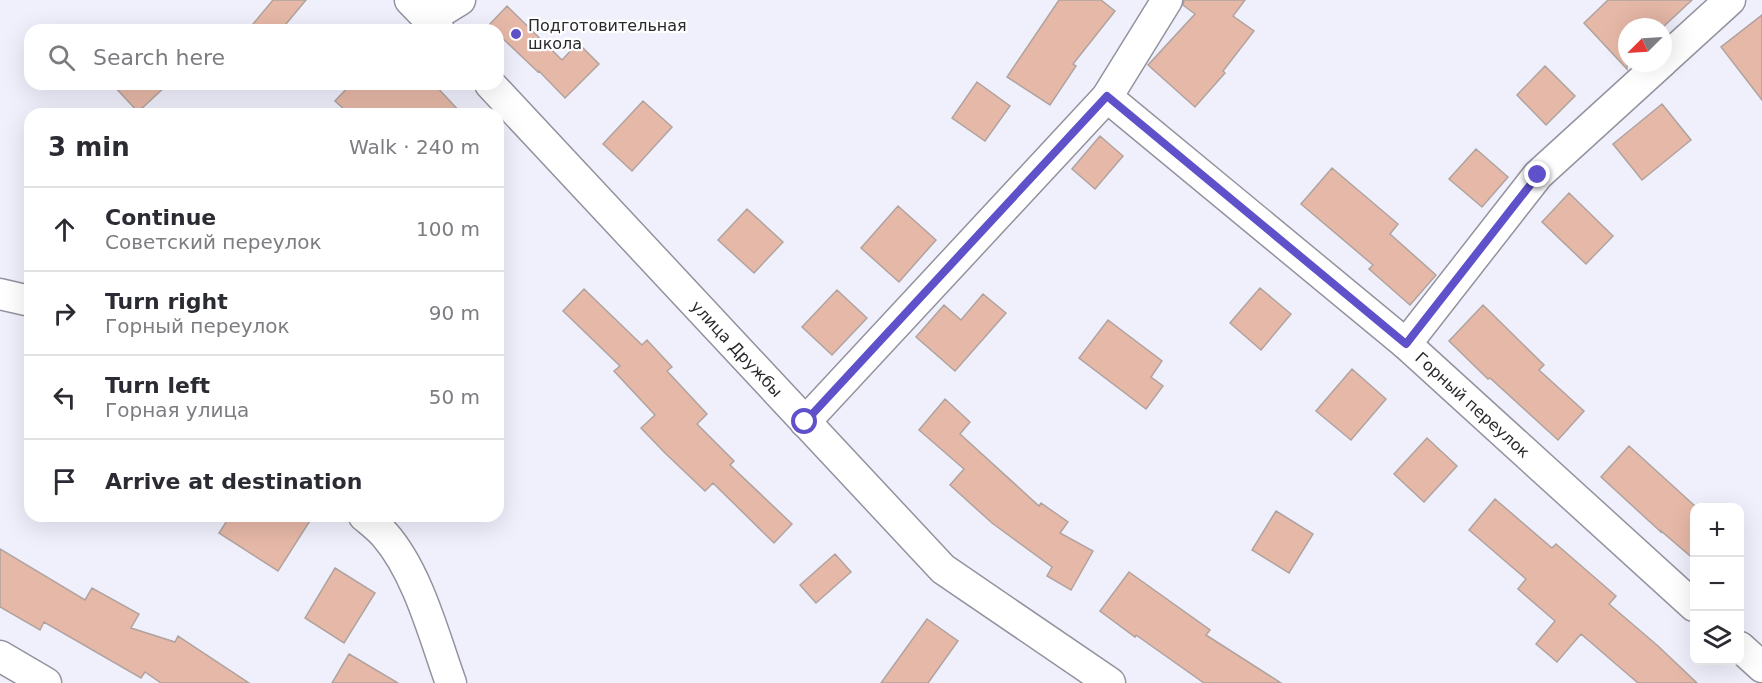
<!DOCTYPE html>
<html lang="en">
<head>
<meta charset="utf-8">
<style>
  :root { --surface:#fff; --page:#f7f7f7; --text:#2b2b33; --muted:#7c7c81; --line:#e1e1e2 }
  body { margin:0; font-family:"DejaVu Sans",sans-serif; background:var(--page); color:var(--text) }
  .controls { position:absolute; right:18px; bottom:18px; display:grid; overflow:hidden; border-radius:12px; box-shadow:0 6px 24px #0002 }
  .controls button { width:54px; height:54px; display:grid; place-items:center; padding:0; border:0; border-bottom:2px solid var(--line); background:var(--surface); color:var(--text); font:30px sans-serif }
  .compass { position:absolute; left:1618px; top:18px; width:54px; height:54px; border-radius:50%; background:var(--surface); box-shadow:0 6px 24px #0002; rotate:246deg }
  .stop { position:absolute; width:18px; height:18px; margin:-14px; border:4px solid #5f51c9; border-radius:50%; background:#fff }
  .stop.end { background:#5f51c9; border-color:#fff; box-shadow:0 2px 6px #0008 }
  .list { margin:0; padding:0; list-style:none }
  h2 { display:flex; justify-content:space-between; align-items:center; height:78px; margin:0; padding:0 24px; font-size:26px }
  h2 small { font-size:20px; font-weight:400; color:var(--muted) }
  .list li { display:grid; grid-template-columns:39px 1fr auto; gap:18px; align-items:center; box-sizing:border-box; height:84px; padding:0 24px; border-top:2px solid var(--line) }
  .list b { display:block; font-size:22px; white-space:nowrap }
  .list p { margin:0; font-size:20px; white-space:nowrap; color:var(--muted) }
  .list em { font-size:20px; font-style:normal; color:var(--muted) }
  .icon { flex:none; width:33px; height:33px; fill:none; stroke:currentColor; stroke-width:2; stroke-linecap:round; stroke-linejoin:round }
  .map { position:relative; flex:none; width:1762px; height:683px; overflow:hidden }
  .search { position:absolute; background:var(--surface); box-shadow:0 6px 24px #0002; left:24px; top:24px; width:480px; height:66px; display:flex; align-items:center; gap:15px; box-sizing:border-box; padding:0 21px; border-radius:18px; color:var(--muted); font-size:22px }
  .panel { position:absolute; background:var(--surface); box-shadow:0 6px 24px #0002; left:24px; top:108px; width:480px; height:414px; border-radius:18px }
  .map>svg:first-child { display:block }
  .building { fill:#e6b8a7; stroke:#b0a39f; stroke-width:1.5 }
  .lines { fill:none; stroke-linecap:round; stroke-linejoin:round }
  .street-casing { stroke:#93939f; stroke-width:33 }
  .street { stroke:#fff; stroke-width:30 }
  .route { stroke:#5f51c9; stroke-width:8 }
  .poi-dot { fill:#5f51c9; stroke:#fff; stroke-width:2 }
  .labels { text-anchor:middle; stroke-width:4.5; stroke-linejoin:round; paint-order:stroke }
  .poi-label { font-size:16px; fill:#29292d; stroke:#fff; text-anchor:start }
  .street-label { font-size:16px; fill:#29292d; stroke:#fff }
</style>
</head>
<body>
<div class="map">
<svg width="1762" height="683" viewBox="0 0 1762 683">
  <rect width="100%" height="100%" fill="#f0f0fd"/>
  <path class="building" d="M 273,0 L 306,0 L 281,30 L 248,30 Z
    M 1059,0 L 1101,0 L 1115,11 L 1073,64 L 1076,66 L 1050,105 L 1007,77 Z
    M 1184,0 L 1245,0 L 1233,16 L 1254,31 L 1223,71 L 1225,73 L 1195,107 L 1148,65 L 1195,14 L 1183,5 Z
    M 1608,0 L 1692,0 L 1663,27 L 1627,27 L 1627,69 L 1584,23 Z
    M 507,6 L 562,60 L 578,43 L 599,64 L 565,98 L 539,71 L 538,72 L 498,34 L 498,30 L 494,30 L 489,25 Z
    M 1762,15 L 1762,100 L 1721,47 Z
    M 1545,66 L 1575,96 L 1546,125 L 1517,95 Z
    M 977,82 L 1010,106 L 985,141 L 952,118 Z
    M 112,84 L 168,84 L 138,112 Z
    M 351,84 L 434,84 L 462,114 L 349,114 L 335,101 Z
    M 643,101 L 672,127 L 632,171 L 603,144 Z
    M 1662,104 L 1691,140 L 1642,180 L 1613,144 Z
    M 1100,136 L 1123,156 L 1095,189 L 1072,169 Z
    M 1476,149 L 1508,177 L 1482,207 L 1449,179 Z
    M 1332,168 L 1398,224 L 1390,234 L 1436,275 L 1410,305 L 1369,269 L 1373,265 L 1301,204 Z
    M 1569,193 L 1613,236 L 1586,264 L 1542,222 Z
    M 898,206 L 936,240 L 899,282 L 861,248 Z
    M 747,209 L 783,242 L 754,273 L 718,240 Z
    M 1260,288 L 1291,314 L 1261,350 L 1230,323 Z
    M 584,289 L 642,345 L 647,340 L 672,367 L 667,371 L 707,414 L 697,424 L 734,461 L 730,465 L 792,524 L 774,543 L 713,483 L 705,491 L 665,453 L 641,428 L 655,415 L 614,371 L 620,366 L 563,311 Z
    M 837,290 L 867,318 L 832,355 L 802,327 Z
    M 983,294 L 1006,313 L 955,371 L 916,337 L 944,305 L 961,320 Z
    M 1483,305 L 1544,365 L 1539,370 L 1584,411 L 1558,440 L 1490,378 L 1488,379 L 1449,341 Z
    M 1108,320 L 1162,361 L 1151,377 L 1163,386 L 1146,409 L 1079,358 Z
    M 1352,369 L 1386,399 L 1351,440 L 1316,411 Z
    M 945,399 L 970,422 L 960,434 L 1039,506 L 1041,503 L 1068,522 L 1060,533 L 1093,551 L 1071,590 L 1047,576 L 1052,567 L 992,523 L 950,485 L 964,469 L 919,430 Z
    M 1427,438 L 1457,466 L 1424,502 L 1394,474 Z
    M 1629,446 L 1695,506 L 1695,560 L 1661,531 L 1661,532 L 1601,477 Z
    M 1495,499 L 1552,548 L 1556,544 L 1616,596 L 1609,604 L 1658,646 L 1697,683 L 1638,683 L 1581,634 L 1557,662 L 1536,644 L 1555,621 L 1518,589 L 1526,579 L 1469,530 Z
    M 1276,511 L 1313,534 L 1289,573 L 1252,550 Z
    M 230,516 L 313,516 L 278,571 L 219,533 Z
    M 0,549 L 85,600 L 92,588 L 139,614 L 131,628 L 175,642 L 178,636 L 249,683 L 161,683 L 145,672 L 141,678 L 44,622 L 40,630 L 0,607 Z
    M 835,554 L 851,572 L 816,603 L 800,585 Z
    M 335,568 L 375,593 L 344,643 L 305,618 Z
    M 1129,572 L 1210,630 L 1206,635 L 1281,683 L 1204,683 L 1136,635 L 1135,637 L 1100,611 Z
    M 927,619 L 958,641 L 928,683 L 881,683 Z
    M 349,654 L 398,683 L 332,683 Z"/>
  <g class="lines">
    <g class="street-casing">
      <g id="street">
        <path d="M 410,0 L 439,30"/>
        <path d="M 429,19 L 460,0"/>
        <path d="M 1663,61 L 1730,0"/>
        <path id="s1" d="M 490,84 L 943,569 L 1110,683"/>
        <path id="s2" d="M 1107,97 L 1406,344 L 1694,606"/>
        <path d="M 0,294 L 30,301"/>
        <path d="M 1406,344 L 1538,175 L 1661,63"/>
        <path d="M 805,422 L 1107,97 L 1167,0"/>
        <path d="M 364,516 C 371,522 379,528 385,535 C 418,573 434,636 451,683"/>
        <path d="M 1740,647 L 1762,667"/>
        <path d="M 0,656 L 46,683"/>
      </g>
    </g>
    <use href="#street" class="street"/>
  </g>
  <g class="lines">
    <path class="route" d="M 805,422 L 1107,96 L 1406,344 L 1538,175"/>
  </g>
  <circle class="poi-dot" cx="516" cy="34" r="6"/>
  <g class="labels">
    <g class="poi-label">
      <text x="528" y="31">Подготовительная<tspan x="528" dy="18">школа</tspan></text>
    </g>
    <g class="street-label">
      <text dy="6" stroke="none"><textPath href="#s1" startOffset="362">улица Дружбы</textPath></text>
      <text dy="6" stroke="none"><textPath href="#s2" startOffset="478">Горный переулок</textPath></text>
    </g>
  </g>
</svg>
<div class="controls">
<button>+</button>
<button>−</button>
<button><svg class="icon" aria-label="layers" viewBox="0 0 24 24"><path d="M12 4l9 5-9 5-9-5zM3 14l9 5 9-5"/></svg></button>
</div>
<svg class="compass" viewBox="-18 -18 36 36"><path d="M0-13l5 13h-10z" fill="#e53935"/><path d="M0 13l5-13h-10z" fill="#7c7c81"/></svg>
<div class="stop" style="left:805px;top:422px"></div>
<div class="stop end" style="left:1538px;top:175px"></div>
<div class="search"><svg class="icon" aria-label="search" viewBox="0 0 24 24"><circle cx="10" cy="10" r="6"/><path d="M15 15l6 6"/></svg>Search here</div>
<section class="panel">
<h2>3 min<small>Walk · 240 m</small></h2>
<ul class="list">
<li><svg class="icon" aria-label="ahead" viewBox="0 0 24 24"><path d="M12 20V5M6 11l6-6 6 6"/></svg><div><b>Continue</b><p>Советский переулок</p></div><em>100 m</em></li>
<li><svg class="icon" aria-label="right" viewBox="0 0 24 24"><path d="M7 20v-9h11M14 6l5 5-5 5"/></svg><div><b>Turn right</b><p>Горный переулок</p></div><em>90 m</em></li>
<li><svg class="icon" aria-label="left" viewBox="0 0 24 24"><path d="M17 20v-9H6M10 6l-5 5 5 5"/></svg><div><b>Turn left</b><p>Горная улица</p></div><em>50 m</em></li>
<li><svg class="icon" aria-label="arrive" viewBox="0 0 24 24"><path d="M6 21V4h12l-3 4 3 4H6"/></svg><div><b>Arrive at destination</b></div></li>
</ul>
</section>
</div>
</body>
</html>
